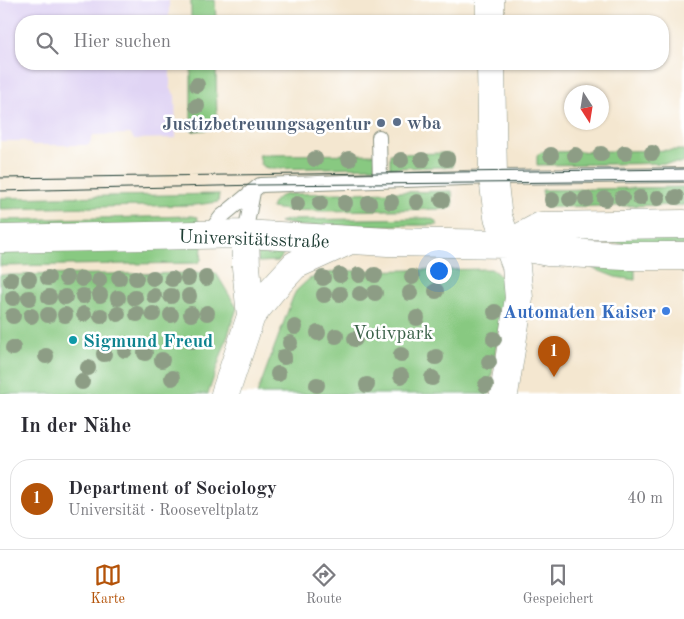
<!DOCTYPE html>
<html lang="de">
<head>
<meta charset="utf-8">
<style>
  :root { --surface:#fff; --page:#f2f2f3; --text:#2b2b33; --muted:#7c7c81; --line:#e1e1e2; --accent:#b45309 }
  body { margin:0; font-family:"Old Standard TT",serif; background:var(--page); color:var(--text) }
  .compass { position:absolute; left:564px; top:85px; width:45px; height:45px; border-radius:50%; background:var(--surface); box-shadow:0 1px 4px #0004; rotate:168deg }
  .you { position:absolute; left:438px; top:270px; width:18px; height:18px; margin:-12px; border:4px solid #fff; border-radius:50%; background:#1a73e8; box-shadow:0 0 0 8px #1a73e833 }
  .badge { display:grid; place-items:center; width:32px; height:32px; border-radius:50%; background:var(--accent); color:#fff; font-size:16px; font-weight:700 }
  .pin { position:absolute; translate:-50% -41px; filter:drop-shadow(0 1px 2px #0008) }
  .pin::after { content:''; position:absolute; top:26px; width:18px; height:15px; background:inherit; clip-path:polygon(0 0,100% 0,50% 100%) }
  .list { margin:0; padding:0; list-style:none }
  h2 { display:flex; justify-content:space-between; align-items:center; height:65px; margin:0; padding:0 20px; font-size:21px }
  h2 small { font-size:16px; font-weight:400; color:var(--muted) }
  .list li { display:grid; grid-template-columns:32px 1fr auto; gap:15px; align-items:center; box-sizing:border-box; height:80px; margin:0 10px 10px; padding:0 10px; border:1px solid var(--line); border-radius:20px }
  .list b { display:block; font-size:19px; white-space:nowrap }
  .list p { margin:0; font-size:16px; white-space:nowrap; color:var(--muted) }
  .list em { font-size:16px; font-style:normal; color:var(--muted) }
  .icon { flex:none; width:28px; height:28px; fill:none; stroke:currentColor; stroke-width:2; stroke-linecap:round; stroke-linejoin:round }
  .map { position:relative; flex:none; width:684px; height:394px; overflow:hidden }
  .search { position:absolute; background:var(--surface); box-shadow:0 1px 4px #0004; left:15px; right:15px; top:15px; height:55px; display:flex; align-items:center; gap:12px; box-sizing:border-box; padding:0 18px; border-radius:20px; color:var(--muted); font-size:19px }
  .sheet { height:155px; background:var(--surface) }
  nav { display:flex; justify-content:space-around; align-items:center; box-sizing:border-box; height:70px; border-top:1px solid var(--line); background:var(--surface); font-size:14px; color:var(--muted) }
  nav a { display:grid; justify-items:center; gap:2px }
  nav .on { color:var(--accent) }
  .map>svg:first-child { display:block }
  .built { fill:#e0d4f4 }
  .green { fill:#88c981; stroke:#54835a }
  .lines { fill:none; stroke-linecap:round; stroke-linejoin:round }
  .lane-casing { stroke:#8a9282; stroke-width:16 }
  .secondary-casing { stroke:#8a9282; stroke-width:29 }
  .lane { stroke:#fff; stroke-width:14 }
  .secondary { stroke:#fff; stroke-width:28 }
  .tram { stroke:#1f3d34; stroke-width:1 }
  .tree { fill:#8d9d85 }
  .service-dot { fill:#5c6f8a; stroke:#fff; stroke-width:2 }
  .shop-dot { fill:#3f7fe0; stroke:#fff; stroke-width:2 }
  .culture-dot { fill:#0f9aa8; stroke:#fff; stroke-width:2 }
  .labels { text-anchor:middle; stroke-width:5; stroke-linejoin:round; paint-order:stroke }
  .service-label { font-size:19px; font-weight:bold; fill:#4e5e75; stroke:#fff; text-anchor:start }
  .street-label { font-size:19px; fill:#1f3d34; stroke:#fff }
  .shop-label { font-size:19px; font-weight:bold; fill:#366cbe; stroke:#fff; text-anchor:end }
  .park-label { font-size:19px; fill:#396047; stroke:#fff }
  .culture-label { font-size:19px; font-weight:bold; fill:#0d838f; stroke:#fff; text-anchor:start }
</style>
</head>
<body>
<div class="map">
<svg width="684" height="394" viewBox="0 0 684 394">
  <rect width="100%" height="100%" fill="#fff"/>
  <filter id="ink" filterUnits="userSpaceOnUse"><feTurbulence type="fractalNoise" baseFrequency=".02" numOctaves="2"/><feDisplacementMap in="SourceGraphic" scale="10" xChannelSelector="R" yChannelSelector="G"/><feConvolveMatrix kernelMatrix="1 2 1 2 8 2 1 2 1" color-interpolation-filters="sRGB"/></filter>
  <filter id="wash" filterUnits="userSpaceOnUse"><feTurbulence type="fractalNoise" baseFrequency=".0096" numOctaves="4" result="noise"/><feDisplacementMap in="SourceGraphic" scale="20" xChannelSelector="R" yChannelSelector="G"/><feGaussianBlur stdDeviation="1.12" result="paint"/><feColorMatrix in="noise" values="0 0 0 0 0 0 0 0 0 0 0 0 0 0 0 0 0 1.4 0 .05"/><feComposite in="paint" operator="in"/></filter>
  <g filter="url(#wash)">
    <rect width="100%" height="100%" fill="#f4e7d0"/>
    <path class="built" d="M 0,0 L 169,0 L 169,21 L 21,21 L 21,64 L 170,64 L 170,87 L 175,96 L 176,138 L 134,139 L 130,134 L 93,135 L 89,145 L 32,145 L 25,141 L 0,141 Z"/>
    <path class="green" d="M 191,0 L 215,0 L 216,21 L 191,21 Z
      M 191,64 L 216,64 L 217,126 L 214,129 L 194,131 L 191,129 Z
      M 684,150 L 684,163 L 537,165 L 537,156 L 541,152 Z
      M 449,153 L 452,155 L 453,167 L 390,168 L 390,154 Z
      M 376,154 L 375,167 L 267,169 L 261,164 L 259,155 Z
      M 684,187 L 684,205 L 546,207 L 542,190 Z
      M 452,191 L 453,206 L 448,209 L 324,211 L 287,210 L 271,208 C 274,199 278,197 287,194 Z
      M 219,194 L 218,202 L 196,205 L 0,209 L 0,198 Z
      M 192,216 L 197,217 L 200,226 L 0,232 L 0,220 Z
      M 429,218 L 434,220 L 438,225 L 299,226 L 279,222 L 288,220 Z
      M 684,230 L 684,246 L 554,241 L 553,232 Z
      M 258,244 L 289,246 L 279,261 L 258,262 Z
      M 202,246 L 201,260 L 198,263 L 0,266 L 0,247 Z
      M 592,268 L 635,269 L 635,280 L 615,277 Z
      M 491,269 C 499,274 503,278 505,288 L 489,394 L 257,394 L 293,297 L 296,291 L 309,279 L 336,271 Z
      M 216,273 L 237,308 L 208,394 L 0,394 L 0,275 Z"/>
  </g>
  <g filter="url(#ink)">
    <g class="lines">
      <g class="lane-casing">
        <path id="lane" d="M 379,137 L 380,181
          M 208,234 L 221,217 L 260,185 L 493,177 L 684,175
          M 245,234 L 253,192"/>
      </g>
      <g class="secondary-casing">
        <path id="secondary" d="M 490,0 L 490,21
          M 491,64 L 493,177 L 498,217 L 516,266 L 519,298 L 504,394
          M 245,234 L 246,267 L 251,316
          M 0,239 L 245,234 L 388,242 L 508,244 L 548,252 L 624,256 L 684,256
          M 508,244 L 541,226 L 684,224
          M 225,394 L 251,316 L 272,290 L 295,265 L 346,242"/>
      </g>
      <use href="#lane" class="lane"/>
      <use href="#secondary" class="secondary"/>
      <path class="tram" d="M 0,178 L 684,169
        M 0,191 L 260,185 L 684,181"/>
    </g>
    <g class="tree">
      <circle cx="197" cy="85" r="8"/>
      <circle cx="197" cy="106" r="8"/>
      <circle cx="196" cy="125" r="8"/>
      <circle cx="625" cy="153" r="8"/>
      <circle cx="652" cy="153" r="8"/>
      <circle cx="601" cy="154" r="8"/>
      <circle cx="551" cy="155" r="8"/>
      <circle cx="575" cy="155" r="8"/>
      <circle cx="315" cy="159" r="8"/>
      <circle cx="349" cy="159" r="8"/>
      <circle cx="447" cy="159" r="8"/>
      <circle cx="401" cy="160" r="8"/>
      <circle cx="422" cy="160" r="8"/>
      <circle cx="676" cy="197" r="8"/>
      <circle cx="622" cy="198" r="8"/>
      <circle cx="640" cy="198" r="8"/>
      <circle cx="658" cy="198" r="8"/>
      <circle cx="570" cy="199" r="8"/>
      <circle cx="586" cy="199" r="8"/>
      <circle cx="605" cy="199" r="8"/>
      <circle cx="442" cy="200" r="8"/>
      <circle cx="552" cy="200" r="8"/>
      <circle cx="391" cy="202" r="8"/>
      <circle cx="417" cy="202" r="8"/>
      <circle cx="320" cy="203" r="8"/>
      <circle cx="345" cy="203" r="8"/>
      <circle cx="369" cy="203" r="8"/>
      <circle cx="297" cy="204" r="8"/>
      <circle cx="340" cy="275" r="8"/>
      <circle cx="359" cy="275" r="8"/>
      <circle cx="375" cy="275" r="8"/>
      <circle cx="436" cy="275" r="8"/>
      <circle cx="412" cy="277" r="8"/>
      <circle cx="48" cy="278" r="8"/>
      <circle cx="66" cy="278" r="8"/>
      <circle cx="119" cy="278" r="8"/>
      <circle cx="136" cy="278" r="8"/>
      <circle cx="153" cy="278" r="8"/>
      <circle cx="188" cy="278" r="8"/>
      <circle cx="206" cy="278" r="8"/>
      <circle cx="323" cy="278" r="8"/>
      <circle cx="29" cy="279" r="8"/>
      <circle cx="82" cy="279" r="8"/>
      <circle cx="172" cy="279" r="8"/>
      <circle cx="11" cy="280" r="8"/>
      <circle cx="99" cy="280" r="8"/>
      <circle cx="436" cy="291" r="8"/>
      <circle cx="375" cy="293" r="8"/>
      <circle cx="410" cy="293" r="8"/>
      <circle cx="340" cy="294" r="8"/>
      <circle cx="360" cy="294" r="8"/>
      <circle cx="100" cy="295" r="8"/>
      <circle cx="324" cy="295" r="8"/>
      <circle cx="83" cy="296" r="8"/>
      <circle cx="154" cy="296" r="8"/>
      <circle cx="171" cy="296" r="8"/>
      <circle cx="189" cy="296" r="8"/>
      <circle cx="49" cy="297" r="8"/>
      <circle cx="65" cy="297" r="8"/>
      <circle cx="13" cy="298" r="8"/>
      <circle cx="29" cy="298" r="8"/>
      <circle cx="118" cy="298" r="8"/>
      <circle cx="135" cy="298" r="8"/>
      <circle cx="495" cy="312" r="8"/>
      <circle cx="207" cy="313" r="8"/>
      <circle cx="84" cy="314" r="8"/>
      <circle cx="118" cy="314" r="8"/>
      <circle cx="137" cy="314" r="8"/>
      <circle cx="153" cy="314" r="8"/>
      <circle cx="191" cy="314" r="8"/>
      <circle cx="48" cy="315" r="8"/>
      <circle cx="65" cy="315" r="8"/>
      <circle cx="171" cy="315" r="8"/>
      <circle cx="13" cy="316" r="8"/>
      <circle cx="31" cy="316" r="8"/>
      <circle cx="101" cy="316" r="8"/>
      <circle cx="417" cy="318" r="8"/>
      <circle cx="295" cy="327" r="8"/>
      <circle cx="318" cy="333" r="8"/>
      <circle cx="336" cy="336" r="8"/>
      <circle cx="355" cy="339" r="8"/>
      <circle cx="494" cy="339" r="8"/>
      <circle cx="192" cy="341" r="8"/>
      <circle cx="290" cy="343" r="8"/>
      <circle cx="13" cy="348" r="8"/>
      <circle cx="125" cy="350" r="8"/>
      <circle cx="145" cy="353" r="8"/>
      <circle cx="104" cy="354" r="8"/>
      <circle cx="401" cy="355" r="8"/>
      <circle cx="46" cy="356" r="8"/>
      <circle cx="284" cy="357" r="8"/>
      <circle cx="436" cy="357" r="8"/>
      <circle cx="162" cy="360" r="8"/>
      <circle cx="489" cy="362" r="8"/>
      <circle cx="88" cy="368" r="8"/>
      <circle cx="278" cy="374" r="8"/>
      <circle cx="401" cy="376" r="8"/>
      <circle cx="172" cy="378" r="8"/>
      <circle cx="432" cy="378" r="8"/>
      <circle cx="82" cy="382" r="8"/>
      <circle cx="317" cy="385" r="8"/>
      <circle cx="367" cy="385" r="8"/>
      <circle cx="486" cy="385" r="8"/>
    </g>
  </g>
  <g class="service-dot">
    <circle cx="397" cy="122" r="5"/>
    <circle cx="381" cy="123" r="5"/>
  </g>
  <circle class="shop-dot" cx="666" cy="311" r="5"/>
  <circle class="culture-dot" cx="73" cy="340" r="5"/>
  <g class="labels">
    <g class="service-label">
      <text x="407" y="129">wba</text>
      <text x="371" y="130" text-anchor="end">Justizbetreuungsagentur</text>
    </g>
    <g class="street-label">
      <text transform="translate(254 238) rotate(2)" y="7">Universitätsstraße</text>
    </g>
    <g class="shop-label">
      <text x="656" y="318">Automaten Kaiser</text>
    </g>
    <g class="park-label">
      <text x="393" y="339">Votivpark</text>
    </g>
    <g class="culture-label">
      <text x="83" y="347">Sigmund Freud</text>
    </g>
  </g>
</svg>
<svg class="compass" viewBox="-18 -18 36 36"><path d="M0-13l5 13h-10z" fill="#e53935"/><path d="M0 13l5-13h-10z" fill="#7c7c81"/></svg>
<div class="you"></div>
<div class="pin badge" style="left:554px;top:377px">1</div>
<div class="search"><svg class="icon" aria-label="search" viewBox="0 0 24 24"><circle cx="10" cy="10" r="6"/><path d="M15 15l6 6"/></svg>Hier suchen</div>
</div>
<section class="sheet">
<h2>In der Nähe<small></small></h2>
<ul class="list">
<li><span class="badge">1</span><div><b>Department of Sociology</b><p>Universität · Rooseveltplatz</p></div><em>40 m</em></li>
</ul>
</section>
<nav>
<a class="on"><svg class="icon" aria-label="map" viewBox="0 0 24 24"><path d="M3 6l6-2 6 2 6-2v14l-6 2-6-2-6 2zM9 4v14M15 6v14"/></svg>Karte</a>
<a><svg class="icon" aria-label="directions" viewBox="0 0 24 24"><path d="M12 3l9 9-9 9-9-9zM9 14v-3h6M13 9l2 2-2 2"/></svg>Route</a>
<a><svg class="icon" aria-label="saved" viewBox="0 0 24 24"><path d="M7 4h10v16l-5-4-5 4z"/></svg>Gespeichert</a>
</nav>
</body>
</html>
